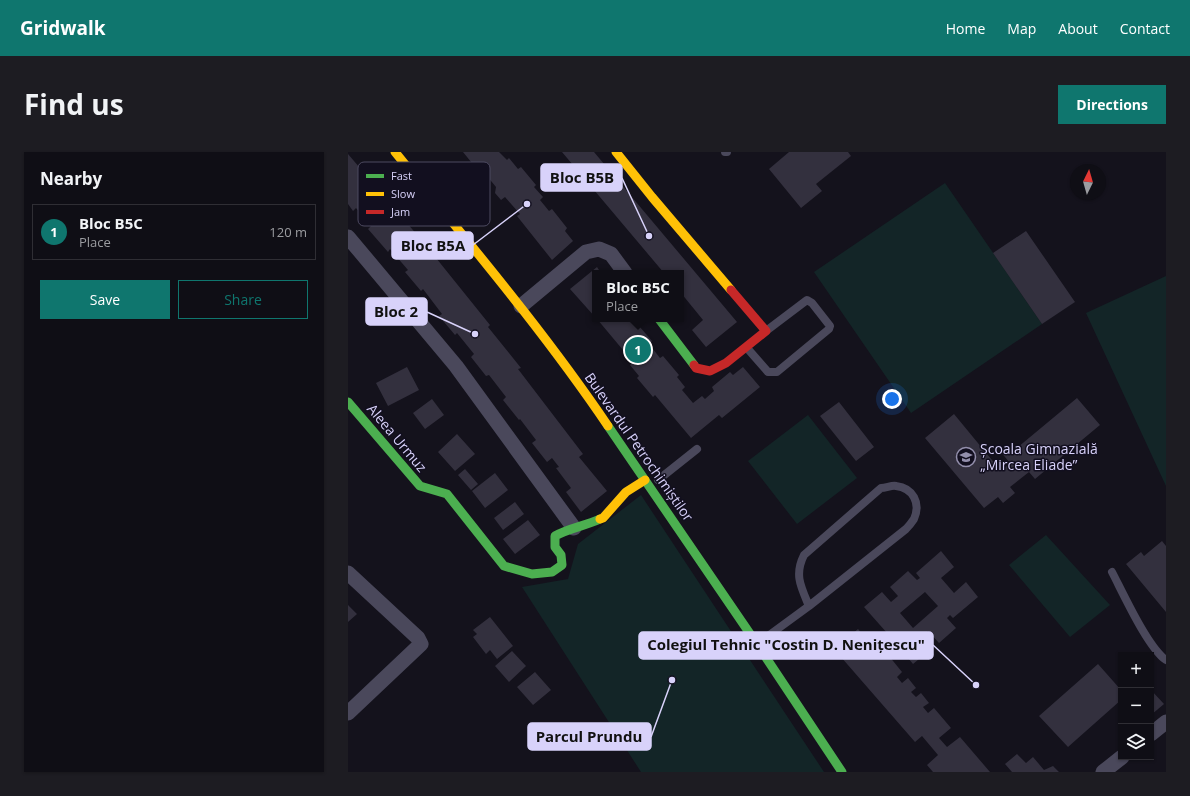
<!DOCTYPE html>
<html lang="en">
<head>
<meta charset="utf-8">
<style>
  :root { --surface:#0f0e15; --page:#1d1c22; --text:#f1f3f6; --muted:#9b9ca0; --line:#2f2e34; --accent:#0f766e }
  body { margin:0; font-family:"Open Sans",sans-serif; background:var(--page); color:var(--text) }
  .controls { position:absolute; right:12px; bottom:12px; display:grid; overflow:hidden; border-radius:0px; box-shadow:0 1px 3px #0004 }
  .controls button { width:36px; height:36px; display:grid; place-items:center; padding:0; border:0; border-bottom:1px solid var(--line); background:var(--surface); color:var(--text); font:20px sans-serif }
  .compass { position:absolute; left:722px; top:12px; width:36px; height:36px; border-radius:50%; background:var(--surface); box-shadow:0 1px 3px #0004; rotate:5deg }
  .you { position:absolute; left:544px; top:247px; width:14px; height:14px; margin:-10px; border:3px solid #fff; border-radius:50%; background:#1a73e8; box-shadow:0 0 0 6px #1a73e833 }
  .badge { display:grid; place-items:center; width:26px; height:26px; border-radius:50%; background:var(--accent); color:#fff; font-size:13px; font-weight:700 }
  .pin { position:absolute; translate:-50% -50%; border:2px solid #fff; box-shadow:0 1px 4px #0006 }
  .popup { position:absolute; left:244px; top:118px; width:92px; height:52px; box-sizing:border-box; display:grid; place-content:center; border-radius:0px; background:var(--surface); filter:drop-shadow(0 1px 3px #0005); font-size:13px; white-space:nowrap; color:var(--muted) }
  .popup b { font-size:15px; color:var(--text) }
  .popup::after { content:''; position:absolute; left:50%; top:100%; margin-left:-8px; border:8px solid transparent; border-top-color:var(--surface) }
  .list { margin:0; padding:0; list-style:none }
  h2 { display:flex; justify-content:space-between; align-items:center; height:52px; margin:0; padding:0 16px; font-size:17px }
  h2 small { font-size:13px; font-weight:400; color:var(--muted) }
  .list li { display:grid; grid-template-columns:26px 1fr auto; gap:12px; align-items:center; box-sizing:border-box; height:56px; margin:0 8px 8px; padding:0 8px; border:1px solid var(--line); border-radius:0px }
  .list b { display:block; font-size:15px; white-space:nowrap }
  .list p { margin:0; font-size:13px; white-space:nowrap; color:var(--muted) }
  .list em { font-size:13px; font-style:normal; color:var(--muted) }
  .actions { display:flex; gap:8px; padding:12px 16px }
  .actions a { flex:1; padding:9px 0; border:1px solid var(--accent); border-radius:0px; text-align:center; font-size:14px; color:var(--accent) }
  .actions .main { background:var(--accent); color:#fff }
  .icon { flex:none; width:22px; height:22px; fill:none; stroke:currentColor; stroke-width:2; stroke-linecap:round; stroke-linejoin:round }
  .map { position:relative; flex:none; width:818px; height:620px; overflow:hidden; border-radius:0px }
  header { display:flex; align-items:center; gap:24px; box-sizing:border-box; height:56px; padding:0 20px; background:var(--accent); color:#fff }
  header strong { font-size:19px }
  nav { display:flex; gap:22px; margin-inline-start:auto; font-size:14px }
  .intro { display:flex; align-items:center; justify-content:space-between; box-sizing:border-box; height:96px; padding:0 24px }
  h1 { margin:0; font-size:28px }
  .button { padding:10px 18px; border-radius:0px; background:var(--accent); color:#fff; font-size:14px; font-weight:700 }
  main { display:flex; gap:24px; padding:0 24px }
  aside { flex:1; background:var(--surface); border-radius:0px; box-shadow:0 1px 3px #0004 }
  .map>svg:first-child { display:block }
  .green { fill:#132527 }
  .building { fill:#33303e; fill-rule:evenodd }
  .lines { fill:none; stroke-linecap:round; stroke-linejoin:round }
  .lane { stroke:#4a485b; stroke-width:8 }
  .street { stroke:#4a485b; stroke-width:15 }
  .fast { stroke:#4caf50; stroke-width:9 }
  .slow { stroke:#ffc107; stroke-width:9 }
  .jam { stroke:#c62828; stroke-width:9 }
  .labels { text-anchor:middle; stroke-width:3; stroke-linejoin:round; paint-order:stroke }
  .street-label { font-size:14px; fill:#d8d2fa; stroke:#120f1f }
  .poi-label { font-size:14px; fill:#d8d2fa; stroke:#120f1f; text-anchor:start }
  .key { fill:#120f1f; stroke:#4d4a61; stroke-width:1 }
  .key-label { font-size:11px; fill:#d8d2fa }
  .leader { fill:none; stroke:#d8d2fa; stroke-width:1.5 }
  .callout-dot { fill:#d8d2fa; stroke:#120f1f; stroke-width:1.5 }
  .callout { fill:#d8d2fa; stroke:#d8d2fa; stroke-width:1.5 }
  .callout-label { font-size:15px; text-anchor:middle; font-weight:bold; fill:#111 }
</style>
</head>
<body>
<header>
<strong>Gridwalk</strong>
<nav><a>Home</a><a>Map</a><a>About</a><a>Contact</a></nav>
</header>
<div class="intro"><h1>Find us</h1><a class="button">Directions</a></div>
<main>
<aside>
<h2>Nearby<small></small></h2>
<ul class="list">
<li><span class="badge">1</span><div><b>Bloc B5C</b><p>Place</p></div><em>120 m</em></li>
</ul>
<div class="actions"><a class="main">Save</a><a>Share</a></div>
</aside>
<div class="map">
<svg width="818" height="620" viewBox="0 0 818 620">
  <rect width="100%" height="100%" fill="#14121c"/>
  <path class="green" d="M 597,31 L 694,172 L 563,261 L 466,120 Z
    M 818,124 L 818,334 L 738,161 Z
    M 460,263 L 509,326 L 449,372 L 400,309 Z
    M 293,343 L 476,620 L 293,620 L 174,435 L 220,427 L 230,392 Z
    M 698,383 L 762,453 L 722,485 L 661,413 Z"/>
  <path class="building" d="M 115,0 L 151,0 L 159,8 L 161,6 L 170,17 L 173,15 L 188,33 L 186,35 L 195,45 L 192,48 L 201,59 L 204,57 L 219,76 L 217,79 L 225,89 L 204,108 L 169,64 L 172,62 L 157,45 L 153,48 L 147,41 L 148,35 L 139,24 L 136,26 Z
    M 214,0 L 246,0 L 389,170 L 358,195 L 344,178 L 355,168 L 333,141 L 333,121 L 316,121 Z
    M 441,0 L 500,0 L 503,4 L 468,32 L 474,39 L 453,56 L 421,17 Z
    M 0,2 L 76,91 L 142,173 L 140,175 L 173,216 L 170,217 L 235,302 L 231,305 L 259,339 L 233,360 L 218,340 L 223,336 L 208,316 L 211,315 L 204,306 L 199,310 L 184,291 L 188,288 L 172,267 L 171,268 L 155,248 L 158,245 L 141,223 L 138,224 L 123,205 L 126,202 L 109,181 L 107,183 L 91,164 L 94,162 L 75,137 L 73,139 L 57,120 L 60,118 L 42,97 L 40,100 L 20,77 L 23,74 L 8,56 L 5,59 L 0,52 Z
    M 678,79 L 727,150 L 694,172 L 645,101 Z
    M 249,115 L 253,121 L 247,121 L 247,165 L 222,137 Z
    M 249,167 L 285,167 L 304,189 L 301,192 L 312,206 L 315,204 L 331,223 L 329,225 L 337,235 L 334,238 L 345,251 L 354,244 L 357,247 L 366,239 L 364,235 L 382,220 L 385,223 L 395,215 L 412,235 L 374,266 L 371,263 L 343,286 L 307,243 L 305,245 L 289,226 L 291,224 L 282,213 L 285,210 Z
    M 59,215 L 71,238 L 40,254 L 28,231 Z
    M 729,246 L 752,273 L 687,327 L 681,320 L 662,335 L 667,341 L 655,351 L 650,345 L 636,356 L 577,286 L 606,262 L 653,319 L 662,311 L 652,299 L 659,293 L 664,300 Z
    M 84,247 L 96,263 L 77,277 L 65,261 Z
    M 491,250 L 526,295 L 508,309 L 472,264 Z
    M 109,282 L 127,302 L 107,319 L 90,300 Z
    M 117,317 L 130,332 L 123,338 L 110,323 Z
    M 147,321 L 160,338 L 137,356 L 124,339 Z
    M 167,350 L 176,362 L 155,378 L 146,366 Z
    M 180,368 L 192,383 L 167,402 L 155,387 Z
    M 814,389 L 818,394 L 818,460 L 778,412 L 793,400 L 796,404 Z
    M 593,399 L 606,415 L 593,426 L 606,441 L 618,430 L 630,445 L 605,466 L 602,463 L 599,466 L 608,476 L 591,491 L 580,479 L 573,485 L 583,497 L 565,512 L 551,495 L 541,504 L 554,520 L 549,525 L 554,531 L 560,526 L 568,536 L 563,540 L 568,545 L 573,541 L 581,551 L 575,555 L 580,561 L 586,556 L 603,576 L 591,586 L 599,595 L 612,585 L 642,620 L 585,620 L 579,613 L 590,603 L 574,584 L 567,590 L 486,497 L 510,477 L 524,493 L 529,489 L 537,499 L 547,490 L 516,455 L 534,440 L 543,450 L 550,444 L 542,435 L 560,419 L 569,428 L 572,426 L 568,421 ZM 577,440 L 590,454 L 565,476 L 552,461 Z
    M 0,453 L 9,462 L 0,470 Z
    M 142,465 L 165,494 L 149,507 L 142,498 L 138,502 L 125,485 L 129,482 L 125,478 Z
    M 164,499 L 178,514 L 161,530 L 147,514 Z
    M 750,512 L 773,538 L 773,548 L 720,595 L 691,564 Z
    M 187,520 L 203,538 L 185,553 L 169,535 Z
    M 803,538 L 816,552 L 803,563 Z
    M 669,602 L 678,611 L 685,605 L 696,618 L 705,614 L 711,620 L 664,620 L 657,612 Z"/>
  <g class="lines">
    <path class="lane" d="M 377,0 L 379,0
      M 399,196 L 420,220 L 429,220 L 481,177 L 482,174 L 464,151 L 459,148 L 418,179
      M 310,328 L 349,297
      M 764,420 C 775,441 800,496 818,508
      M 409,492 L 461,454 L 558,377 C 561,374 564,370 566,367 C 573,351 565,336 548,334 C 544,333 538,336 533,336 L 456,403 C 446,423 453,435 461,454"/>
    <path class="street" d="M 0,85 L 108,214 L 226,376
      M 173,154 L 238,100 L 251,97 L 263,102 L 277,121
      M 0,421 L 70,486 L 73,492 L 0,561
      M 803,582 L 818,570
      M 755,620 L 774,605"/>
    <path class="fast" d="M 311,167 L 346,213
      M 0,250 L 72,334 L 99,342 L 156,414 L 184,422 L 204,420 L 214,413 L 213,403 L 207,395 L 207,384 C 221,376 237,374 252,367
      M 260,274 L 409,492 L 494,620"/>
    <path class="slow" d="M 47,0 C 120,90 195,178 260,274
      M 268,0 L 304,45 L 383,138
      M 252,367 L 255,366 L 278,340 L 297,328"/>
    <path class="jam" d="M 346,213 L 348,216 L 362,219 L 378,211 L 418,179 L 383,138"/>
  </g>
  <defs>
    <g id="school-ring" transform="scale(1)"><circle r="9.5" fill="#120f1f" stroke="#938fac" stroke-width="1.5"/><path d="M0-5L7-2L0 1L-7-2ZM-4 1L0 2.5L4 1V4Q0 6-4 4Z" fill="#938fac"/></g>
  </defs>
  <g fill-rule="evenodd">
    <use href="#school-ring" x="618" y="305"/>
  </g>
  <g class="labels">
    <g class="street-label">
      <text transform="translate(49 286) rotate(50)" y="5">Aleea Urmuz</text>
      <text transform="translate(291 295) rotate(55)" y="5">Bulevardul Petrochimiștilor</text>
    </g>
    <g class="poi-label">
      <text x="632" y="302">Școala Gimnazială<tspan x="632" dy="16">„Mircea Eliade”</tspan></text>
    </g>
  </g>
  <rect x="10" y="10" width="132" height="64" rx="6" class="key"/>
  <rect x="18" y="22" width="18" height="4" fill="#4caf50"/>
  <rect x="18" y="40" width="18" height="4" fill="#ffc107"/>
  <rect x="18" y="58" width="18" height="4" fill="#c62828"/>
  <g class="key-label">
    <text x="43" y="28">Fast</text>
    <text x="43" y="46">Slow</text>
    <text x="43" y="64">Jam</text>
  </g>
  <path class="leader" d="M301 84L274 26M179 52L125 93M127 182L79 160M628 533L585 493M324 528L303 585"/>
  <g class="callout-dot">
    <circle cx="301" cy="84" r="4"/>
    <circle cx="179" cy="52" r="4"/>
    <circle cx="127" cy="182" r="4"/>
    <circle cx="628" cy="533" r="4"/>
    <circle cx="324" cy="528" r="4"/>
  </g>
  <g class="callout">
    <rect x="193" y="12" width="81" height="27" rx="4"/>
    <rect x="44" y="80" width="81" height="27" rx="4"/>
    <rect x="18" y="146" width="61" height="27" rx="4"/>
    <rect x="291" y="480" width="294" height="27" rx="4"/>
    <rect x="180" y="571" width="123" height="27" rx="4"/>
  </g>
  <g class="callout-label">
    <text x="234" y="31">Bloc B5B</text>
    <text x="85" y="99">Bloc B5A</text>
    <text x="48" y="165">Bloc 2</text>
    <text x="438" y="498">Colegiul Tehnic "Costin D. Nenițescu"</text>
    <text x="241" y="590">Parcul Prundu</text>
  </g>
</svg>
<div class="controls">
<button>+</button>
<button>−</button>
<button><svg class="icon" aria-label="layers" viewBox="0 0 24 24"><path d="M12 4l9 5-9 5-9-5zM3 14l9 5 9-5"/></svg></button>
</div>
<svg class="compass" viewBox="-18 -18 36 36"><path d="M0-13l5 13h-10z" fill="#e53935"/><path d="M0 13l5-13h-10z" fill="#9b9ca0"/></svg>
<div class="you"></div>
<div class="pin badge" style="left:290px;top:198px">1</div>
<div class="popup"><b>Bloc B5C</b>Place</div>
</div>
</main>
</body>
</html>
